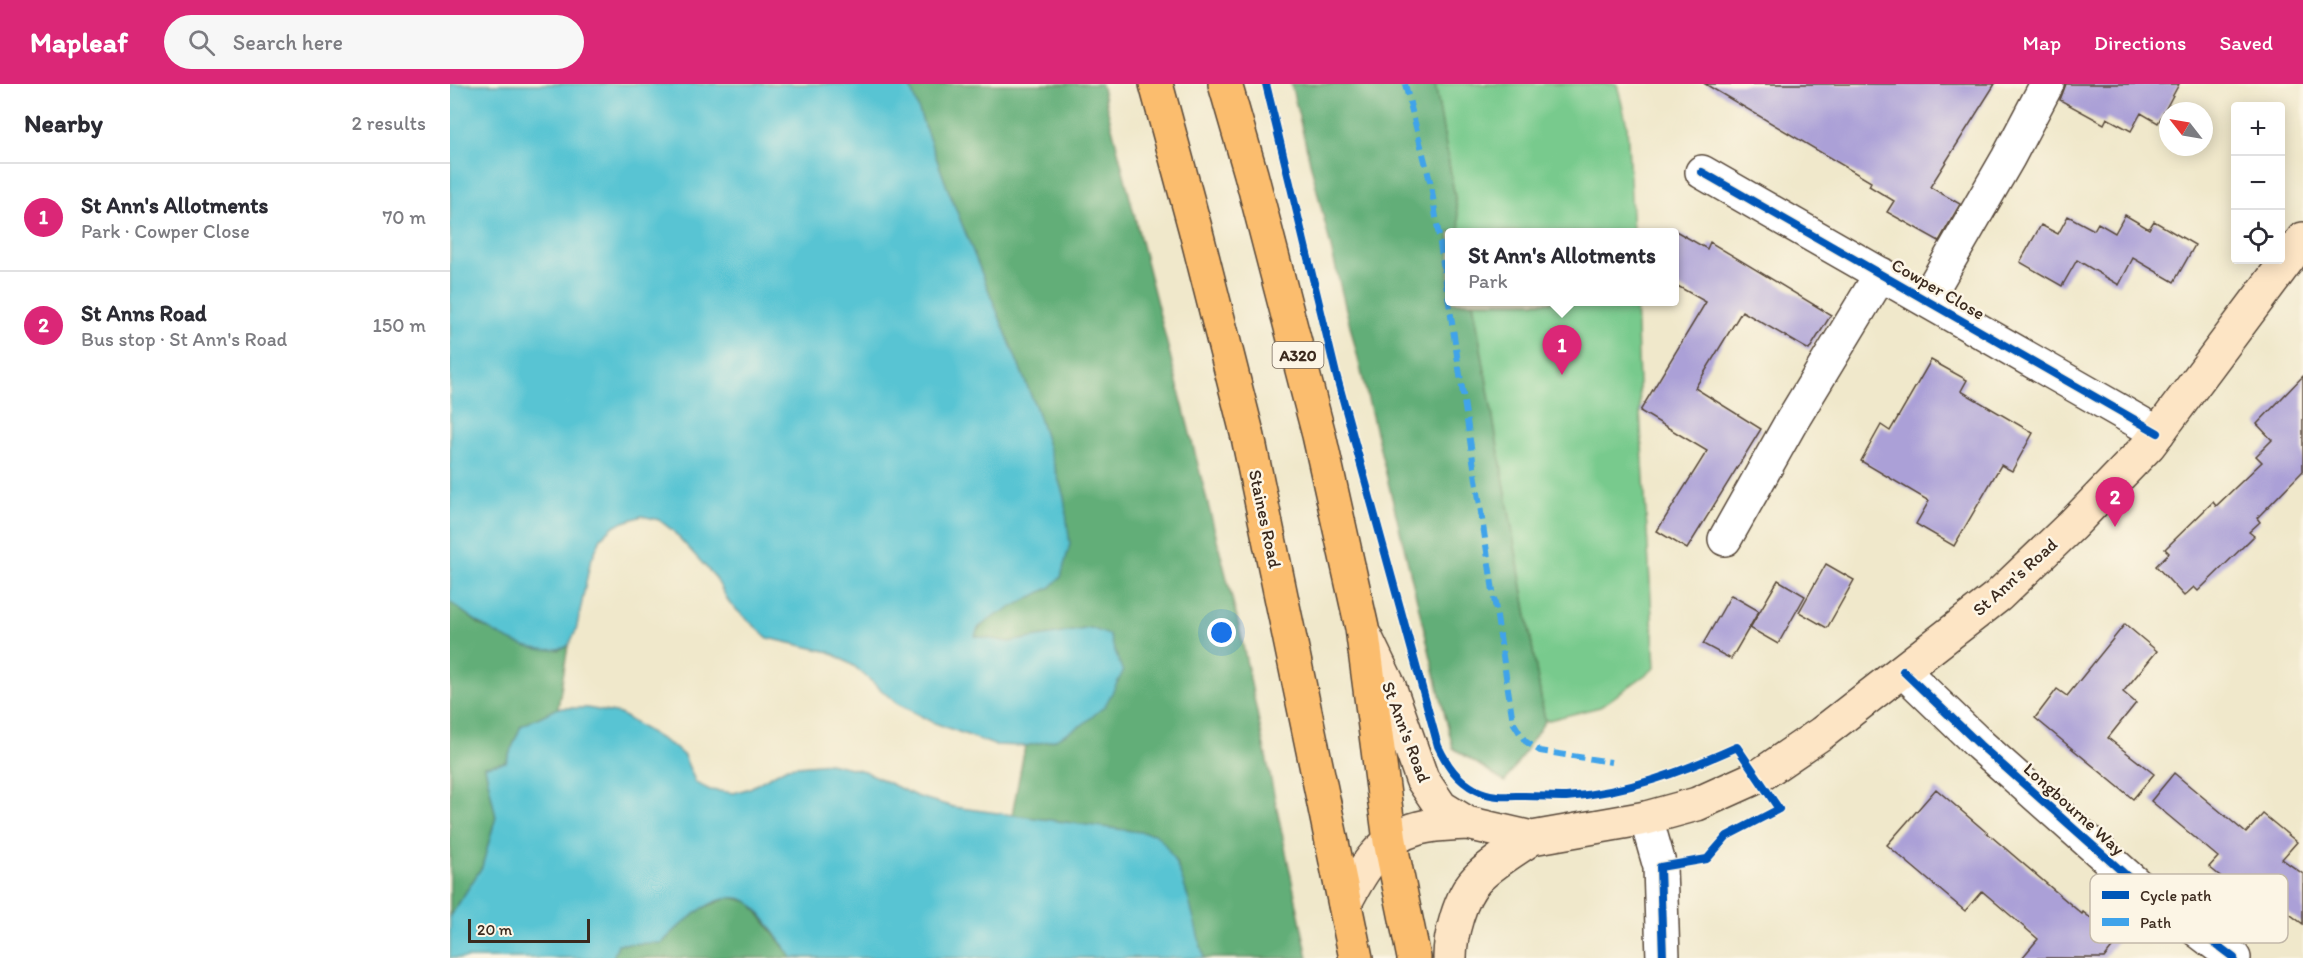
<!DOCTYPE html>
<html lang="en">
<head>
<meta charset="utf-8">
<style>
  :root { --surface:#fff; --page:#f7f7f7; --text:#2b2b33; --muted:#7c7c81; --line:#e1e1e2; --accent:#db2777 }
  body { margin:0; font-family:Itim,sans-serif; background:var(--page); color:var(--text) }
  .controls { position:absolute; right:18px; top:18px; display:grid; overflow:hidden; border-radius:6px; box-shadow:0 3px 15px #0003 }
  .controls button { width:54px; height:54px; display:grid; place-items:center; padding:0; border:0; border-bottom:2px solid var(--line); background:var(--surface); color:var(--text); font:30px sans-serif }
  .compass { position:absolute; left:1709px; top:18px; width:54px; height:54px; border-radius:50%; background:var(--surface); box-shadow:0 3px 15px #0003; rotate:301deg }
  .scale { position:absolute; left:18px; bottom:15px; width:122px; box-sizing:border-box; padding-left:6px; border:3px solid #3b2a1e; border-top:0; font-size:16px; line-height:21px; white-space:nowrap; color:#3b2a1e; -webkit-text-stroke:4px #fcf5e5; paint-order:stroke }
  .you { position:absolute; left:772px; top:549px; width:21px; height:21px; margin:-15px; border:4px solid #fff; border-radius:50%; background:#1a73e8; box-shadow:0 0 0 9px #1a73e833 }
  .badge { display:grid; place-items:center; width:39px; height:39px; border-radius:50%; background:var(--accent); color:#fff; font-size:20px; font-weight:700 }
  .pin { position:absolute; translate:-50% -50px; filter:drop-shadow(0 2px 3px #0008) }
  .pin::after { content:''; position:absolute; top:32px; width:21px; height:18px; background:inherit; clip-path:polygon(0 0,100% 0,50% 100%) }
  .popup { position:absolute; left:995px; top:144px; width:234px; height:78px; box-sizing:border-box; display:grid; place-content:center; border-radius:6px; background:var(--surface); filter:drop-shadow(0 2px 4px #0005); font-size:20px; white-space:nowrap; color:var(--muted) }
  .popup b { font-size:22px; color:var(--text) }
  .popup::after { content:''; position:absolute; left:50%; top:100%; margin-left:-12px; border:12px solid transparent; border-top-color:var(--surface) }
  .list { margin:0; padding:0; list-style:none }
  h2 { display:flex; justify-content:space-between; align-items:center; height:78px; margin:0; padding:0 24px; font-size:26px }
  h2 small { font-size:20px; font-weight:400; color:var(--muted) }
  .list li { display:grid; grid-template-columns:39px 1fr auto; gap:18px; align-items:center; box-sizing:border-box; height:108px; padding:0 24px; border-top:2px solid var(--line) }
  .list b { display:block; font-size:22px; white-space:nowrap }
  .list p { margin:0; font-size:20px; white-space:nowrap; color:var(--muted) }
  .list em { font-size:20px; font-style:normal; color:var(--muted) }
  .icon { flex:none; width:33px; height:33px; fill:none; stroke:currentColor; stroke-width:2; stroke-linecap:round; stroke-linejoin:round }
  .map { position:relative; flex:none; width:1853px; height:874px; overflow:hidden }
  header { display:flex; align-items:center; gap:36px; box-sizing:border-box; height:84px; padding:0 30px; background:var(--accent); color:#fff }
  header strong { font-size:28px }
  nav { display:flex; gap:33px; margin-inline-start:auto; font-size:21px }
  .search { width:420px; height:54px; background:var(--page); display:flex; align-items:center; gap:15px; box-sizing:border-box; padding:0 21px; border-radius:33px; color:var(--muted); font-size:22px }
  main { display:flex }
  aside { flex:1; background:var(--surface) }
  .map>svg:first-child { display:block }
  .green { fill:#78ca8d; stroke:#5a7a56; stroke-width:1.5 }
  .forest { fill:#62ae78; stroke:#4e6c4b; stroke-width:1.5 }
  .water { fill:#59c4d3; stroke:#4a7778; stroke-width:1.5 }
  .building { fill:#aba0d7 }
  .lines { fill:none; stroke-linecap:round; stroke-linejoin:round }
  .minor-casing { stroke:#564638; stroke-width:36 }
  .secondary-casing { stroke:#564638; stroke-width:36 }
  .primary-casing { stroke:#564638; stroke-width:36 }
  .minor { stroke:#fff; stroke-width:33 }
  .secondary { stroke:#fde5c5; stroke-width:33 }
  .primary { stroke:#fbbd6e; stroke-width:33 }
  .quiet { stroke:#3fa3ea; stroke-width:6; stroke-dasharray:12 6; stroke-linecap:butt }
  .cycleway-casing { stroke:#fcf5e5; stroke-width:11 }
  .cycleway { stroke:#0057b8; stroke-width:8 }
  .labels { text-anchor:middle; stroke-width:5; stroke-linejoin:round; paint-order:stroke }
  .shield { fill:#fcf5e5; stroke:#75675a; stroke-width:1.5 }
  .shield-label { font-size:16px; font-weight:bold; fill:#3b2a1e }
  .street-label { font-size:18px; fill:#3b2a1e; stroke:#fcf5e5 }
  .key { fill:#fcf5e5; stroke:#c2b8a9; stroke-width:1.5 }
  .key-label { font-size:16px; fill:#3b2a1e }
</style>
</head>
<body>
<header>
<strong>Mapleaf</strong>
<div class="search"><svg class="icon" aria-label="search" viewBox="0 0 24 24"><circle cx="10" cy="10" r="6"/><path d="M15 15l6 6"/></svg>Search here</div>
<nav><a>Map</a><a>Directions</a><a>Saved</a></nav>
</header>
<main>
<aside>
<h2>Nearby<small>2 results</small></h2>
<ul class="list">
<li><span class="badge">1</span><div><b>St Ann's Allotments</b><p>Park · Cowper Close</p></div><em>70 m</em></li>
<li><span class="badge">2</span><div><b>St Anns Road</b><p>Bus stop · St Ann's Road</p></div><em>150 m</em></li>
</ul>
</aside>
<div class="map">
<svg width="1853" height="874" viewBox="0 0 1853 874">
  <rect width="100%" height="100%" fill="#fcf5e5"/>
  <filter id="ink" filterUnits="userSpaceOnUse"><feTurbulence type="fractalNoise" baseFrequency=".0167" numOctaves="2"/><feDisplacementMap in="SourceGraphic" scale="12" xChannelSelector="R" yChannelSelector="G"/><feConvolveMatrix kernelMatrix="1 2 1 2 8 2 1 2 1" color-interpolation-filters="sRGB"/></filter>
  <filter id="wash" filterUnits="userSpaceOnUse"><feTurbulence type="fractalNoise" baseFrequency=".008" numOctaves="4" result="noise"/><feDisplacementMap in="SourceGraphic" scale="24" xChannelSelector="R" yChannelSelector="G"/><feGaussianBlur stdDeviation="1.35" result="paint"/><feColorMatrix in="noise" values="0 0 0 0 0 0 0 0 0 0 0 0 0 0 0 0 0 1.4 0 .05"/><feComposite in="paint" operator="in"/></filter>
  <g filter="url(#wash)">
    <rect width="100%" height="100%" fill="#f0e8cb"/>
    <path class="green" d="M 985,0 L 1167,0 L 1177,41 L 1183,148 L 1011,148 Z
      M 1023,218 L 1186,218 L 1190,327 L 1205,584 L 1150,623 L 1095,637 Z"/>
    <path class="forest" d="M 459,0 L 651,0 L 789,542 L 858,874 L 754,874 L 727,780 L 705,750 L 562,731 L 575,662 L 604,656 L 641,544 L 559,558 L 524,552 C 533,531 580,514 601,503 L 614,413 L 586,324 L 497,103 Z
      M 841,0 L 985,0 L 1011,148 L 1000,148 L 1000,218 L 1023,218 L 1095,637 L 1055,698 L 1003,664 Z
      M 0,518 L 32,542 L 108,566 L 118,562 L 108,624 L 71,642 L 56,678 L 35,682 L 46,733 L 32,783 L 0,833 Z
      M 279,813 L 300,818 L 342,874 L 163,874 L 168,860 L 212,859 L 242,829 Z"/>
    <path class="water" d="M 0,0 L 459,0 L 497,103 L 586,324 L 614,413 L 620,460 L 611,493 L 601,503 L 545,532 L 528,544 L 525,552 L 559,558 L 641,544 L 659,551 L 673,588 L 655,622 L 632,641 L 604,656 L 575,662 L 544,661 L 482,638 L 446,619 L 404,582 L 380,568 L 318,554 L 280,520 L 265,493 L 222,446 L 209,436 L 192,432 L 165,441 L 151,454 L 140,479 L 126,547 L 118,562 C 80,578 29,540 0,518 Z
      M 108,624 L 137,624 L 170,630 L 224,663 L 234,672 L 246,699 L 260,706 L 284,709 L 300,704 L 337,683 L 379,679 L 414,687 L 466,712 L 503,723 L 705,750 C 733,773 744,839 754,874 L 342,874 C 336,864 307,823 299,818 C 270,801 231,840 212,859 L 168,860 L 163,874 L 0,874 L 0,833 L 32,783 L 46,733 L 35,682 L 56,678 L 71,642 Z"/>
    <g id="blocks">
      <path class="building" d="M 1255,0 L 1545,0 L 1480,103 L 1510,120 L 1489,157 L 1437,128 L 1444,117 L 1419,102 L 1421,98 Z
        M 1616,0 L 1729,0 L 1708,39 L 1691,29 L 1681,47 L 1657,34 L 1654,40 L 1610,16 Z
        M 1675,131 L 1699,145 L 1704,137 L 1745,161 L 1724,198 L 1683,174 L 1669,201 L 1627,176 L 1612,202 L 1570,178 L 1591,141 L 1608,150 L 1618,132 L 1644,146 L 1648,139 L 1665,149 Z
        M 1224,146 L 1257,165 L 1260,158 L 1381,231 L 1359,266 L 1292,227 L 1245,304 L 1311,345 L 1237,465 L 1207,447 L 1257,367 L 1190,327 L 1256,218 L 1224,200 Z
        M 1481,276 L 1517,296 L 1511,307 L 1583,349 L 1562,387 L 1551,381 L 1504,462 L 1466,440 L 1479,417 L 1411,377 L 1431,341 L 1440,347 Z
        M 1853,292 L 1853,387 L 1807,434 L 1810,438 L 1799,448 L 1804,452 L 1748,507 L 1744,503 L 1734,512 L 1706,482 L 1719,469 L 1715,465 L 1763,418 L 1766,422 L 1812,378 L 1806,372 L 1822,356 L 1807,340 Z
        M 1376,480 L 1404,496 L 1377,544 L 1349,528 Z
        M 1328,496 L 1355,512 L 1328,560 L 1300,544 Z
        M 1281,511 L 1309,527 L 1281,575 L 1253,560 Z
        M 1675,540 L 1707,567 L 1673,608 L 1686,619 L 1658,654 L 1704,690 L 1683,715 L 1585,634 L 1607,605 L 1617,612 Z
        M 1724,689 L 1796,749 L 1813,730 L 1847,758 L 1832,775 L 1853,790 L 1853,840 L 1807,806 L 1799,815 L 1759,783 L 1768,773 L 1701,717 Z
        M 1486,705 L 1632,830 L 1633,828 L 1668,856 L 1654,874 L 1572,874 L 1588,855 L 1532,807 L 1515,827 L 1437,761 Z"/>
    </g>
  </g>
  <g filter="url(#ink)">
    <use href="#blocks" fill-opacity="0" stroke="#564638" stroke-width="1.5"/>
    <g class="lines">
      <g class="minor-casing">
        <path id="minor" d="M 1252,88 L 1708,349
          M 1476,216 L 1558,74 L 1597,0
          M 1275,455 L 1340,340 L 1431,190
          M 1453,587 L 1530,661 L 1686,800 L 1784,874
          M 1196,734 L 1210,783 L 1213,874"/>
      </g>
      <g class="secondary-casing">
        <path id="secondary" d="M 916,554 L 939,602 L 972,695 L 991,723 L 1017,739 L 1082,754 L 1196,734 L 1247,720 L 1309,692 L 1372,649 L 1548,512 L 1622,441 L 1699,361 L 1853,155
          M 895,819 C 912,786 930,754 969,744 C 984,740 1001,740 1017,739
          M 1000,874 C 1000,851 1010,813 1026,796 C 1039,781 1065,766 1082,754"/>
      </g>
      <g class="primary-casing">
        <path id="primary" d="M 706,0 L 745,144 L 798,353 L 906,874
          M 775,0 L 801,90 L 869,351 L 912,544 L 940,757 L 964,874"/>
      </g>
      <use href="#minor" class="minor"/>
      <use href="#secondary" class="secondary"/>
      <use href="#primary" class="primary"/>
      <path class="quiet" d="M 955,0 L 981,101 L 1063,638 L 1075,657 L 1090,667 L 1161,678"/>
      <g class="cycleway-casing">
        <path id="cycleway" d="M 816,0 L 886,290 L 988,662 C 997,681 1007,696 1026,706 C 1041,714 1058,712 1075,712 C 1089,712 1103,713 1116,713 C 1176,709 1234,687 1287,663 L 1329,725 L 1277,752 L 1257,775 L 1210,783 L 1213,874
          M 1252,88 L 1708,349
          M 1453,587 L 1530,661 L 1686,800 L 1784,874"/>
      </g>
      <use href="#cycleway" class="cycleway"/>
    </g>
  </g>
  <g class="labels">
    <rect class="shield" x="822.5" y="258" width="51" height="26" rx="4.5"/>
    <g class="shield-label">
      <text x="848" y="277">A320</text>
    </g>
    <g class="street-label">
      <text transform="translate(1488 205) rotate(30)" y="6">Cowper Close</text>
      <text transform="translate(815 435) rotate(78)" y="6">Staines Road</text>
      <text transform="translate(1565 493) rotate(-42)" y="6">St Ann's Road</text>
      <text transform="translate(956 648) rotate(69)" y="6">St Ann's Road</text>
      <text transform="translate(1624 725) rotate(42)" y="6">Longbourne Way</text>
    </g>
  </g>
  <rect x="1640" y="790" width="198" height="69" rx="9" class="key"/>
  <rect x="1652" y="807" width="27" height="8" fill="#0057b8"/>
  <rect x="1652" y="834" width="27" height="8" fill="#3fa3ea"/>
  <g class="key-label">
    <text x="1690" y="817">Cycle path</text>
    <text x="1690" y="844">Path</text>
  </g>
</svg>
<div class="controls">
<button>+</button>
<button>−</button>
<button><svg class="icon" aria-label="locate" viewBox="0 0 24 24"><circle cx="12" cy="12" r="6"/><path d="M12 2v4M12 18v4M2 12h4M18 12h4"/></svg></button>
</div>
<svg class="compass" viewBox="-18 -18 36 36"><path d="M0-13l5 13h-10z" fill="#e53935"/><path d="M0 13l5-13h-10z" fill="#7c7c81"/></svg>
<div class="scale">20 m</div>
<div class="you"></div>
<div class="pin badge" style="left:1112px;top:291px">1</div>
<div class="popup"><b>St Ann's Allotments</b>Park</div>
<div class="pin badge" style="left:1665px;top:443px">2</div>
</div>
</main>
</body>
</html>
